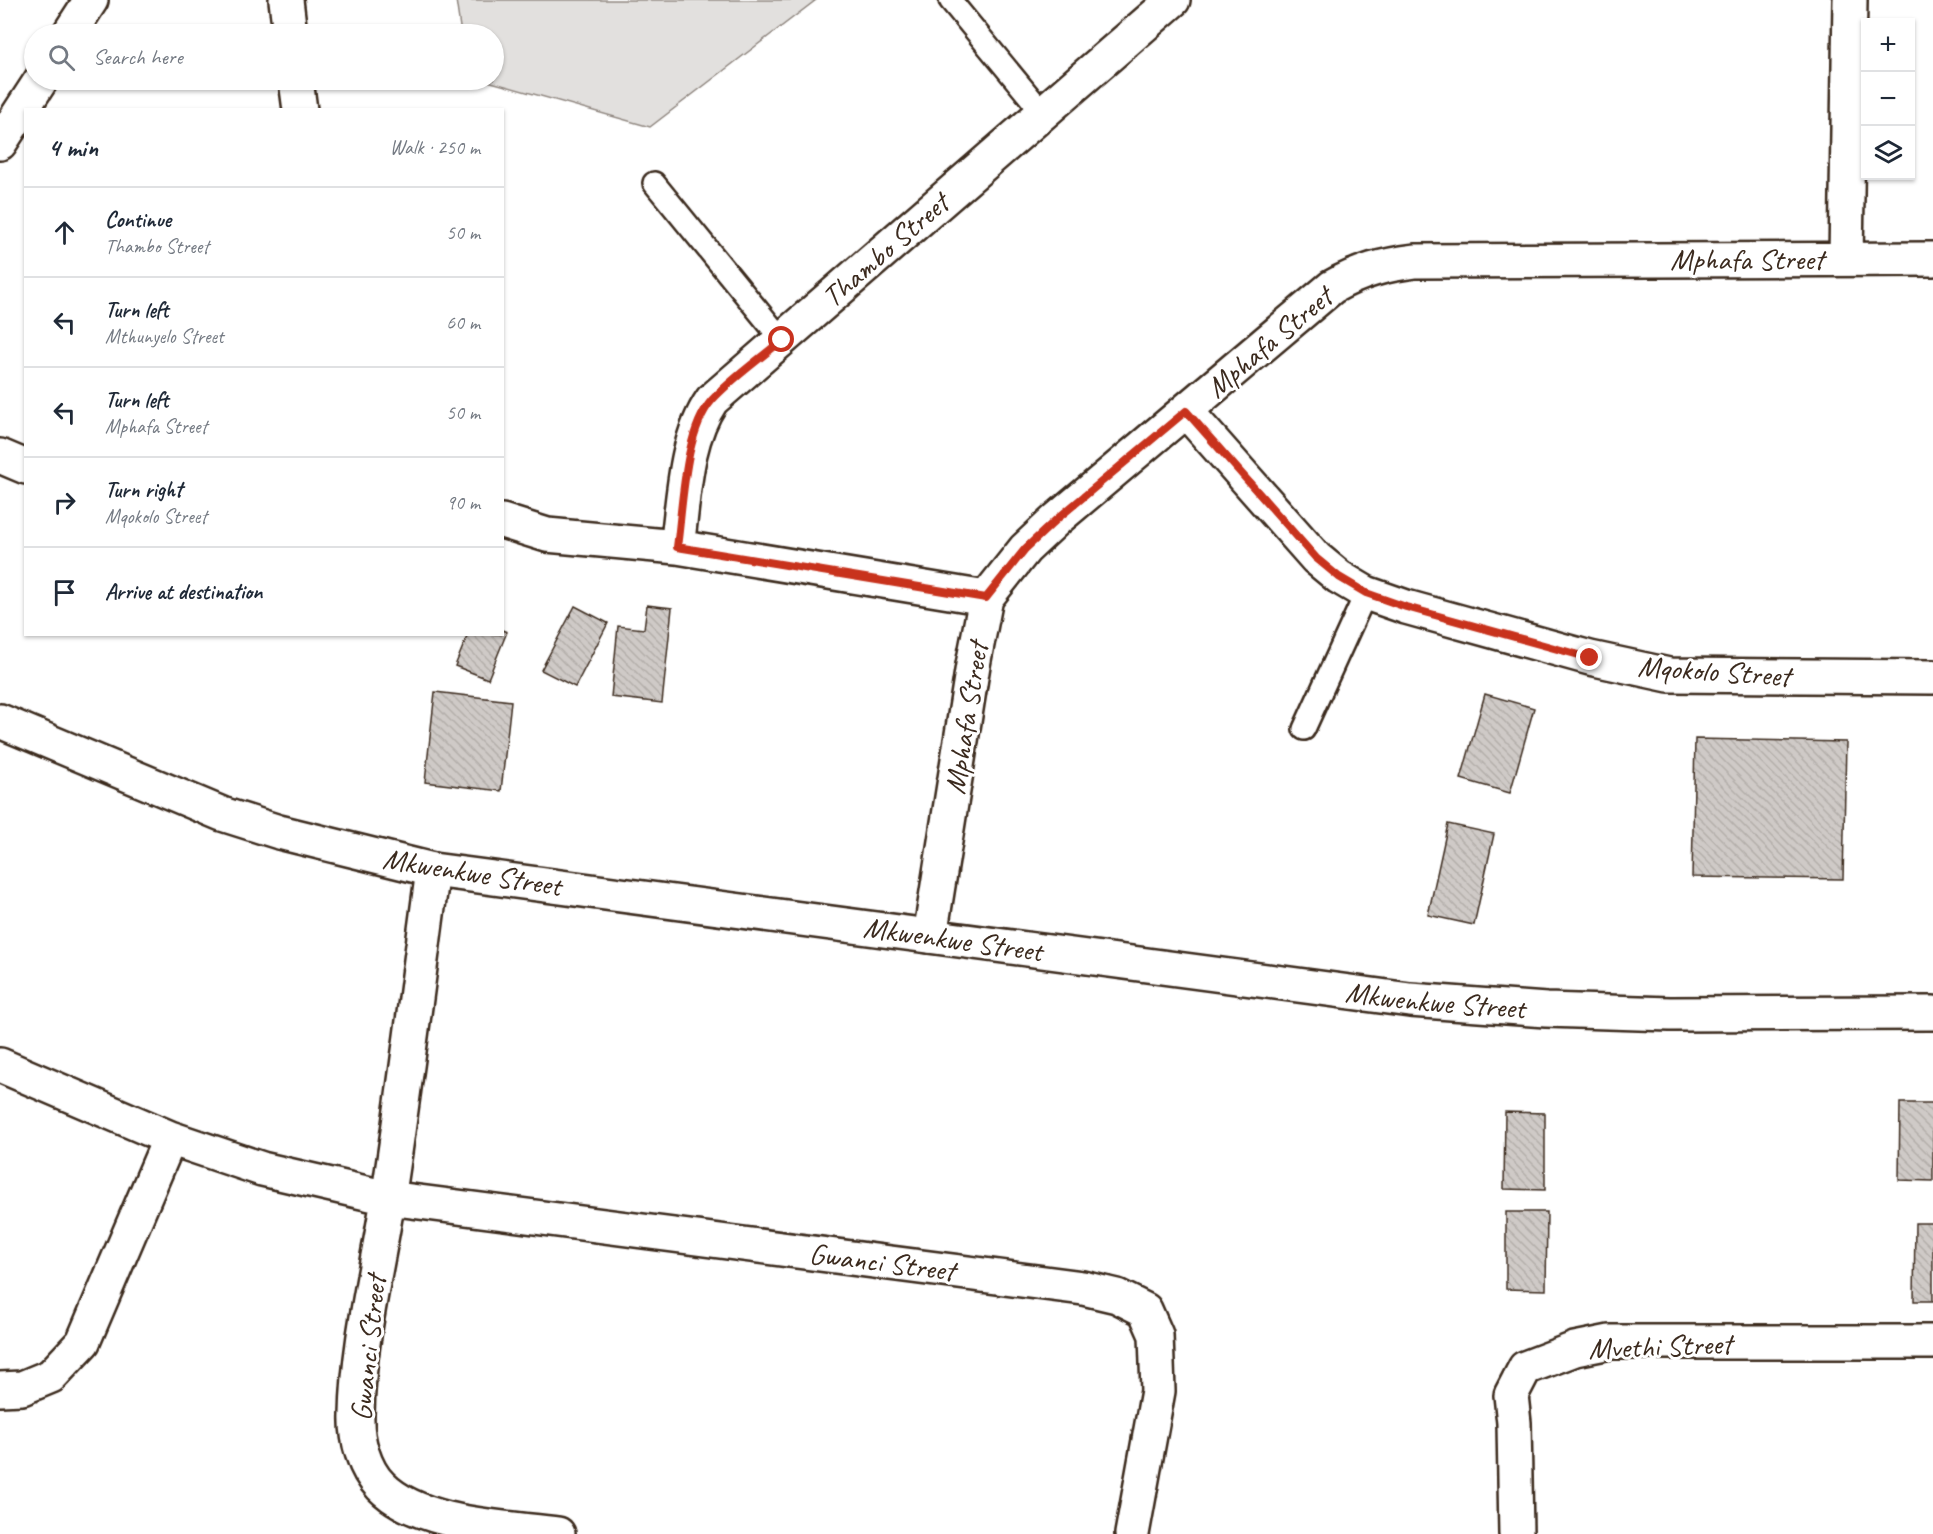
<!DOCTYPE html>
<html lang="en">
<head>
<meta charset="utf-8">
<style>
  :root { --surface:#fff; --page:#f6f6f7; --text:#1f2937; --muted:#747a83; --line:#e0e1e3 }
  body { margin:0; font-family:Caveat,sans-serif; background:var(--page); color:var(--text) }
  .controls { position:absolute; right:18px; top:18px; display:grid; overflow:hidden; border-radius:0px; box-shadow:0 2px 4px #0004 }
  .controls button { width:54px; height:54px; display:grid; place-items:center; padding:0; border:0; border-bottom:2px solid var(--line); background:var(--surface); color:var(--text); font:30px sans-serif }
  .stop { position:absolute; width:18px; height:18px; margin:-14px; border:4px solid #c8321e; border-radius:50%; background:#fff }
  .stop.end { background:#c8321e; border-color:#fff; box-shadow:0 2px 6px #0008 }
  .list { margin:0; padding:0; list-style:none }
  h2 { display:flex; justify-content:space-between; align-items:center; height:78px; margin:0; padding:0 24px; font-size:26px }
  h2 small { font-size:20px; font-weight:400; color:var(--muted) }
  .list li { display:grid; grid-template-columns:39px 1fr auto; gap:18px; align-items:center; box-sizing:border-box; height:90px; padding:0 24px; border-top:2px solid var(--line) }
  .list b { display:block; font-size:22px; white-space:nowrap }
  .list p { margin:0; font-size:20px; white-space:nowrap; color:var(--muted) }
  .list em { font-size:20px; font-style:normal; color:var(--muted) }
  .icon { flex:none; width:33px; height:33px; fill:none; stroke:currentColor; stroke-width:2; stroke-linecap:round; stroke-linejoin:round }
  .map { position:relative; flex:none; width:1933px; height:1534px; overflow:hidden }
  .search { position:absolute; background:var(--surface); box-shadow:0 2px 4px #0004; left:24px; top:24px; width:480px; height:66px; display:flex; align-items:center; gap:15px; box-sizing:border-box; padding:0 21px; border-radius:33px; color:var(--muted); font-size:22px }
  .panel { position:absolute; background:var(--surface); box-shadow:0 2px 4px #0004; left:24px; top:108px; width:480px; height:528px; border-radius:0px }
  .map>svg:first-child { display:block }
  .park { fill:#e2e0de; stroke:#8e857e; stroke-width:1.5 }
  .building { fill:url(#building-back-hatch); stroke:#3b2a1e; stroke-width:1.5 }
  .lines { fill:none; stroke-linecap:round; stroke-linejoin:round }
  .service-casing { stroke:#3b2a1e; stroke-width:26 }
  .minor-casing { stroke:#3b2a1e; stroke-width:38 }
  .tertiary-casing { stroke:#3b2a1e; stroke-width:38 }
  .service { stroke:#fff; stroke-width:21 }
  .minor { stroke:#fff; stroke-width:33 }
  .tertiary { stroke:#fff; stroke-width:33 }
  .route { stroke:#c8321e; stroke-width:8 }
  .labels { text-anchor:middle; stroke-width:6; stroke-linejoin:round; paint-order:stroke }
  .street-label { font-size:30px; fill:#3b2a1e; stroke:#fff }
</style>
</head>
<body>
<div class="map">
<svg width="1933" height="1534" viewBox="0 0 1933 1534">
  <defs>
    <pattern id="building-back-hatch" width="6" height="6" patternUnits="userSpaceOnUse" patternTransform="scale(1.5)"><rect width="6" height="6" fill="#cfcac7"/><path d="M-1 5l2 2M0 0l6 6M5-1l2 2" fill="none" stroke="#b3aeaa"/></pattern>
  </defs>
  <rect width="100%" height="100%" fill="#fff"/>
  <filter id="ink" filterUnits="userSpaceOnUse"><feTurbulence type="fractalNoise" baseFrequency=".0167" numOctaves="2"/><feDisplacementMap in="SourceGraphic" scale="12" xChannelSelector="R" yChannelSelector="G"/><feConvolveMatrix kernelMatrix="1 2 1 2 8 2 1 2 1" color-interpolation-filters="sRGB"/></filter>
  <g filter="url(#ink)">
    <path class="park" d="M 456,0 L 816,0 L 650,127 L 484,80 L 494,80 L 494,34 L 461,34 Z"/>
    <path class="building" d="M 647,605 L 672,608 L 662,703 L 611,697 L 618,626 L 644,629 Z
      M 575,606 L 608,623 L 575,687 L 541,670 Z
      M 502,630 L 507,632 L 488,679 L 455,666 L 468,634 L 502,634 Z
      M 435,692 L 511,701 L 501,791 L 425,782 Z
      M 1485,694 L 1534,708 L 1510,793 L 1461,779 Z
      M 1695,739 L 1846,742 L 1843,879 L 1692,877 Z
      M 1448,824 L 1494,834 L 1474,925 L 1428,915 Z
      M 1900,1103 L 1933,1103 L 1933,1181 L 1899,1180 Z
      M 1505,1112 L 1545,1113 L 1545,1190 L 1504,1189 Z
      M 1506,1212 L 1547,1212 L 1546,1290 L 1506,1289 Z
      M 1915,1223 L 1933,1223 L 1933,1301 L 1914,1301 Z"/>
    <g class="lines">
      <g class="service-casing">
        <path id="service" d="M 950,0 L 1043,113
          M 654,183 L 782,340
          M 1304,729 L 1366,593"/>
      </g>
      <g class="minor-casing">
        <path id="minor" d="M 286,0 L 290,34
          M 69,34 L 91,0
          M 296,80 L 300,110
          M 0,143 L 41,80
          M 1846,259 L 1850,0
          M 1186,411 L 1316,558 L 1339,577 L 1366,593 L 1406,607 L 1590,658 L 1669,675 L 1933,677
          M 0,456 L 26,467
          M 502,521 L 547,535 L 677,547 L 986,598
          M 677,547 C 684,498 684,441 712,400 L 1173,0
          M 433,870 C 418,980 405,1090 388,1199 C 377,1270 358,1343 357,1415 C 356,1439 364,1469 381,1486 C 420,1526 506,1527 558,1534
          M 930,936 L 973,665 L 986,598 L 1025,549 L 1057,519 L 1332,287 C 1360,271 1384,265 1415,261 L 1933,259
          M 0,1065 L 170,1138 L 262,1169 L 388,1198 L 1083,1288 L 1117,1296 L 1145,1310 L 1156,1335 L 1158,1391 L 1132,1534
          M 0,1389 L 22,1388 L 51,1376 L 83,1342 L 170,1138
          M 1516,1534 L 1514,1423 L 1511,1395 L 1525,1368 L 1575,1349 L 1610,1342 L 1933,1342"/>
      </g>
      <g class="tertiary-casing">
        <g id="tertiary">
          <path id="s1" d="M 0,721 L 222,814 L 279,832 L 433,870 L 1410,1000 L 1546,1010 L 1670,1014 L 1933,1013"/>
        </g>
      </g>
      <use href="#service" class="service"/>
      <use href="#minor" class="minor"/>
      <use href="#tertiary" class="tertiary"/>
    </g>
  </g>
  <g class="lines" filter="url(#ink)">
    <path class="route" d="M 782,340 C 760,359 732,378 712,400 C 684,432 683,505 677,547 L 986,598 L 1025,549 L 1057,519 L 1186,411 L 1316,558 L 1339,577 L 1366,593 L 1406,607 L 1590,658"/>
  </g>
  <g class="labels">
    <g class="street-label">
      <text transform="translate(885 250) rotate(-41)" y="10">Thambo Street</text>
      <text x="1747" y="269">Mphafa Street</text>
      <text transform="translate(1269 342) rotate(-40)" y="10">Mphafa Street</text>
      <text transform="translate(1714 671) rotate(4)" y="10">Mqokolo Street</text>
      <text transform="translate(966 718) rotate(-81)" y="10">Mphafa Street</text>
      <text transform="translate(472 872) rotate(9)" y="10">Mkwenkwe Street</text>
      <text transform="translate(953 939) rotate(8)" y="10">Mkwenkwe Street</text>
      <text dy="10" stroke="none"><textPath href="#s1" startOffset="1470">Mkwenkwe Street</textPath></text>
      <text transform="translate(882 1262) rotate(7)" y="10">Gwanci Street</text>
      <text transform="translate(1660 1346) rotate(-2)" y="10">Mvethi Street</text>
      <text transform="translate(368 1348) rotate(-84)" y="10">Gwanci Street</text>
    </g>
  </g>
</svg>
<div class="controls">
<button>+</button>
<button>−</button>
<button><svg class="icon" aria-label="layers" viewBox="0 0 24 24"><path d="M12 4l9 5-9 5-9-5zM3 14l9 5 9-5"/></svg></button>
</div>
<div class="stop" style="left:782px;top:340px"></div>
<div class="stop end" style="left:1590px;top:658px"></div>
<div class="search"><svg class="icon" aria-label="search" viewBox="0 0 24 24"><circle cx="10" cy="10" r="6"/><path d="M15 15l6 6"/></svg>Search here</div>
<section class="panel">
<h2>4 min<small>Walk · 250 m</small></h2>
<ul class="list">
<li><svg class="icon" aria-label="ahead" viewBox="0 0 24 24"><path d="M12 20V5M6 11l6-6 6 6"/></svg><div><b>Continue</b><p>Thambo Street</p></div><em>50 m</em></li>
<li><svg class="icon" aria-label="left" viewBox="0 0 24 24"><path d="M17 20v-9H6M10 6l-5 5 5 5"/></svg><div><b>Turn left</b><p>Mthunyelo Street</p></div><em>60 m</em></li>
<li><svg class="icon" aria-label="left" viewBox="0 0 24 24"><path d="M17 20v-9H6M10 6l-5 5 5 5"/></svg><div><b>Turn left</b><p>Mphafa Street</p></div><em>50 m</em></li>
<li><svg class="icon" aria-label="right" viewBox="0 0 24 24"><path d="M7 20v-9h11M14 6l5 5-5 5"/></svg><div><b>Turn right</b><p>Mqokolo Street</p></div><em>90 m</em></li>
<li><svg class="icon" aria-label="arrive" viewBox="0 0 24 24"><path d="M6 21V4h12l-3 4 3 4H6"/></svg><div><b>Arrive at destination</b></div></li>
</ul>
</section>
</div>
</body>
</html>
